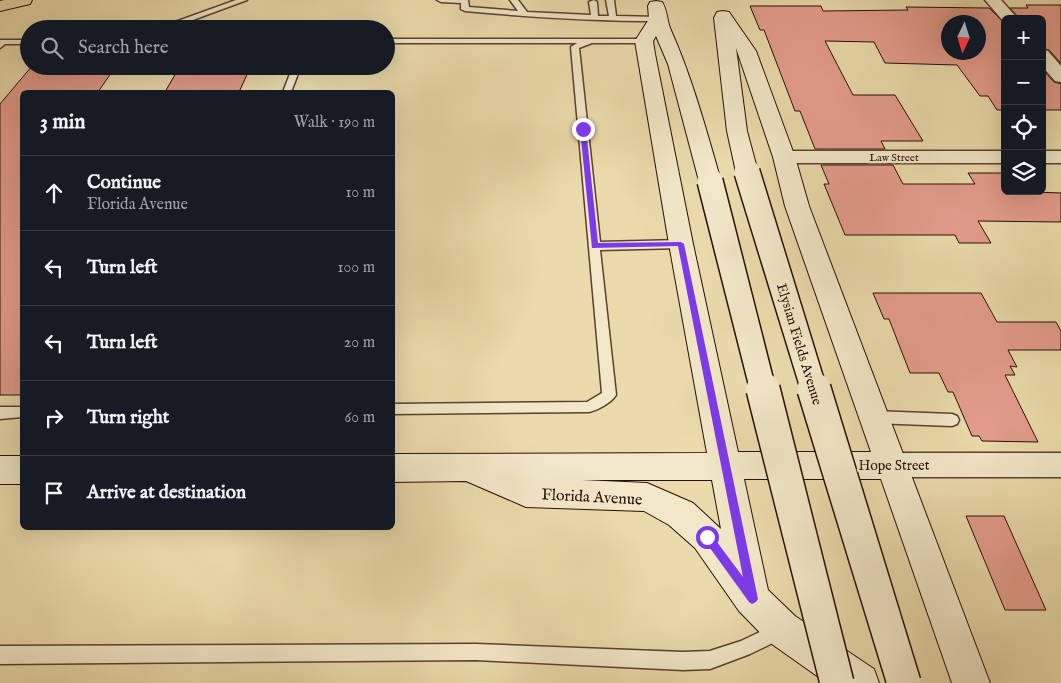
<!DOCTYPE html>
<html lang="en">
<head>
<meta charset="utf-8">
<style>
  :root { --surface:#171b24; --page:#242831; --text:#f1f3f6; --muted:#9ea1a6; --line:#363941 }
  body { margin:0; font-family:"IM FELL English",serif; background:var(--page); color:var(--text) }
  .controls { position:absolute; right:15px; top:15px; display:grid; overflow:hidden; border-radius:8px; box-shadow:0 5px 20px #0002 }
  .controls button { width:45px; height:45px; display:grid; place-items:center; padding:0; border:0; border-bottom:1px solid var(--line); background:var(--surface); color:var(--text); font:25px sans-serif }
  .compass { position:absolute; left:941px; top:15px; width:45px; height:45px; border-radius:50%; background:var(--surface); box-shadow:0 5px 20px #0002; rotate:184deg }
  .stop { position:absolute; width:15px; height:15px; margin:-11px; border:4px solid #7c3aed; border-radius:50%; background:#fff }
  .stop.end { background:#7c3aed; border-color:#fff; box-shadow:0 1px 5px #0008 }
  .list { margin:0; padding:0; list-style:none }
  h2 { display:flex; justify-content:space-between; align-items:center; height:65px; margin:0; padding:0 20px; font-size:21px }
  h2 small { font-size:16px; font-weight:400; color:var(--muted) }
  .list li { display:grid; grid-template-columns:32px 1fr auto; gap:15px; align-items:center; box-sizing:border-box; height:75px; padding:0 20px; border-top:1px solid var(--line) }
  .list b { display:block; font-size:19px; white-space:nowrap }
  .list p { margin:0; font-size:16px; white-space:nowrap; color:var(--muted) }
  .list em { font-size:16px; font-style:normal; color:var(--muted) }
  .icon { flex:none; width:28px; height:28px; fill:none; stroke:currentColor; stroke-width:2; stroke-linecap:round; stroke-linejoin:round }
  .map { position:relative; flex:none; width:1061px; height:683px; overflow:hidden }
  .search { position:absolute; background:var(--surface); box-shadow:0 5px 20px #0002; left:20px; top:20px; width:375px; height:55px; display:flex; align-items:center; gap:12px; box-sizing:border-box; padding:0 18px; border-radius:28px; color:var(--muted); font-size:19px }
  .panel { position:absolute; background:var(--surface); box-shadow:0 5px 20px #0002; left:20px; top:90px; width:375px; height:440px; border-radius:8px }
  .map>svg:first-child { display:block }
  .building { fill:#e59d8d; stroke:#280e04; fill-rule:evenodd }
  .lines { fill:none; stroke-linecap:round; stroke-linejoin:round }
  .lane-casing { stroke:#59412e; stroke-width:3 }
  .street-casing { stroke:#59412e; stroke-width:3 }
  .secondary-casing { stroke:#280e04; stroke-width:2 }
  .highway-casing { stroke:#280e04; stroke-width:2 }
  .lane { fill:#f2e8c9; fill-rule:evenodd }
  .street { fill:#f2e8c9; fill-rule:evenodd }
  .secondary { fill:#f2e8c9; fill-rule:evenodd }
  .highway { fill:#ebdbac; fill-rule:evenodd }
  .secondary-bridge-far1-casing { stroke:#280e04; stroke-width:28; stroke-linecap:butt }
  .secondary-bridge-casing { stroke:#280e04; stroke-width:36; stroke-linecap:butt }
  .secondary-bridge-far1 { stroke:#f2e8c9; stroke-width:25 }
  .secondary-bridge { stroke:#f2e8c9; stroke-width:33 }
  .route { fill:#7c3aed }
  .labels { text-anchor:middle; stroke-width:4.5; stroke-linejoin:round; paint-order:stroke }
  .far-street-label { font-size:11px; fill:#280e04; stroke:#f2e8c9 }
  .street-label { font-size:14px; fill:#280e04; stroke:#f2e8c9 }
  .near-street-label { font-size:16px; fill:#280e04; stroke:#f2e8c9 }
</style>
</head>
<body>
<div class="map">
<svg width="1061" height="683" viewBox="0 0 1061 683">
  <rect width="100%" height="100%" fill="#ebdbac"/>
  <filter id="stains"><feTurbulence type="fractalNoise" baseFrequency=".004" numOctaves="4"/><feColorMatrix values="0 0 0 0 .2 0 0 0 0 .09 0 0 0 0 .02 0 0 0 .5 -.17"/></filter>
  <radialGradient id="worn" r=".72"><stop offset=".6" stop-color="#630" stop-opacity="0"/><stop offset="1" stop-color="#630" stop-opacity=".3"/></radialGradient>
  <path class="building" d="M 1026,5 L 1061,5 L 1061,63 L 1049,50 L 1042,48 L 1042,19 L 1020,19 L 1010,8 L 1028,8 Z
    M 750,6 L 821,6 L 823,11 L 908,10 L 906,7 L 989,8 L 1005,24 L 1005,110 L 997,110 L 988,96 L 980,96 L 957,65 L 885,63 L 874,42 L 825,41 L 853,95 L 895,95 L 923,141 L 881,141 L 885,149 L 815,149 L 800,111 L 795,111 L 764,30 L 760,30 ZM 948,22 L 978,22 L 978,52 L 948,52 Z
    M 32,66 L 116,66 L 98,92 L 22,92 L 22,395 L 0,395 L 0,104 Z
    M 180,66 L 251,66 L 239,92 L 165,92 Z
    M 1042,69 L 1054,82 L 1061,84 L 1061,110 L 1042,110 Z
    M 821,165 L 893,165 L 903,184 L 975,184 L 968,173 L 1005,173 L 1005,191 L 1061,193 L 1061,222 L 978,221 L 991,243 L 959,243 L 955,235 L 845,235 L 824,184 L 829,184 Z
    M 873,293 L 981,293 L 997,322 L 1056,322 L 1061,331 L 1061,350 L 1008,350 L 1017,367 L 1010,366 L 1015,375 L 1005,375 L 1038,442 L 982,441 L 979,436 L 972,436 L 953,392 L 948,392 L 939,373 L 910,373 L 889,319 L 884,319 Z
    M 966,516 L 1004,516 L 1046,610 L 1005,610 Z"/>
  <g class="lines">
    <g class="lane-casing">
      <path id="lane" d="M 236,0 L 247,0 L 182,24 L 175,22 Z
        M 437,0 L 468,0 L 469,7 L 518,11 L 510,0 L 518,0 L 527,12 L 591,15 L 589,2 L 594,0 L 597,2 L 598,16 L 609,16 L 606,0 L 614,0 L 616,16 L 658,17 L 662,19 L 658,21 C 593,21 530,17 465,11 L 461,9 L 461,3 L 441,2 Z
        M 386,39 L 644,39 L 648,41 L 644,43 L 592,43 L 579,48 L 600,242 L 681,240 L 687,244 L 681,248 L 600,250 L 616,395 C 611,403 598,410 589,412 L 392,414 L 392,404 L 587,402 L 602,393 L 571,47 L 577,43 L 386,43 Z
        M 0,40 L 29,40 L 29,44 L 5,44 L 0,48 Z
        M 293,66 L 301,66 L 291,92 L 283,92 Z
        M 0,407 L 22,407 L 22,417 L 0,419 Z
        M 873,411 L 952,414 L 957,416 L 959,420 L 957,424 L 952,426 L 873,423 L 868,421 L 866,417 L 868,413 Z
        M 779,623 L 785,625 L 787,631 L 785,637 L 750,654 L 710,669 L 683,670 L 476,660 L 0,664 L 0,646 L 476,644 L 683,652 L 710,651 L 741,641 Z"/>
    </g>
    <g class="street-casing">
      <path id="street" d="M 985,0 L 1001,0 L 1018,19 L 1005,19 L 1004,22 Z
        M 1042,50 L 1048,51 L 1061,66 L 1061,82 L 1055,81 L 1042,66 Z
        M 784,151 L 1005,151 L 1005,163 L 784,163 L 777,161 L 774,157 L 777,153 Z
        M 1042,151 L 1061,151 L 1061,163 L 1042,163 Z
        M 890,453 L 1061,453 L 1061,477 L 890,477 L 880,474 L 876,465 L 880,456 Z"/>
    </g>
    <g class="secondary-casing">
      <path id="secondary" d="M 656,1 L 662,2 C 667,9 667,20 670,28 C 692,77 706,129 721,181 L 718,186 L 710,188 L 702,186 L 699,181 L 668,64 L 656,36 L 653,41 L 655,54 L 693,244 L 738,452 L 871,452 L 785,206 L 773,157 L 736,48 L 747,131 L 758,172 L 755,177 L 747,179 L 739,177 L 736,172 L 727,131 L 714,18 L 717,12 L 723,11 L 729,12 L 756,51 L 795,157 L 809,206 L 990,683 L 952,683 L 881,479 L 744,479 L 768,590 L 795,616 L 874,669 L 879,683 L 827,683 L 769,642 L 739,611 L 695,548 L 669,525 L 644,511 L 526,507 L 466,481 L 392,482 L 392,454 L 707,453 L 669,244 L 635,41 L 649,19 L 648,6 L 650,2 ZM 582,480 L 712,480 L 721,529 L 693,503 L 647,483 Z
        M 0,456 L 22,456 L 22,484 L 0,484 Z"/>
    </g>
    <g class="highway-casing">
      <path id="highway" d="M 4,0 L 32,0 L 30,4 L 0,11 L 0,1 Z"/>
    </g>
    <use href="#lane" class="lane"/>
    <use href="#street" class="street"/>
    <use href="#secondary" class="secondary"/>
    <use href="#highway" class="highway"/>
    <g class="secondary-bridge-far1-casing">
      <path id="secondary-bridge-far1" d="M 747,172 L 814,390
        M 710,181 L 763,390"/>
    </g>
    <g class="secondary-bridge-casing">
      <path id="secondary-bridge" d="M 763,389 L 837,683
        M 814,389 L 904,683"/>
    </g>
    <use href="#secondary-bridge-far1" class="secondary-bridge-far1"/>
    <use href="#secondary-bridge" class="secondary-bridge"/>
  </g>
  <path class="route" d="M 583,127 L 586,129 L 598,243 L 681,242 L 684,244 L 758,599 L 756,602 L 752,604 L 749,602 L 702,537 L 703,534 L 711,534 L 743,577 L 678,246 L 592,248 L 580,129 Z"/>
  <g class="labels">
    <g class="far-street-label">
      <text x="894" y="161">Law Street</text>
    </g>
    <g class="street-label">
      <text transform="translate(800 344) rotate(73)" y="5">Elysian Fields Avenue</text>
      <text x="894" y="470">Hope Street</text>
    </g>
    <g class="near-street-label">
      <text transform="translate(592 496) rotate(3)" y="6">Florida Avenue</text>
    </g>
  </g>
  <rect width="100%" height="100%" filter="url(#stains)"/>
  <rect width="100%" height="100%" fill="url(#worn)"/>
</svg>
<div class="controls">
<button>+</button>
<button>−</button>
<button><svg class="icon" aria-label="locate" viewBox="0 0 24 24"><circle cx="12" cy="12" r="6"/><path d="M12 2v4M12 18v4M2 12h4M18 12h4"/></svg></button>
<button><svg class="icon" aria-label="layers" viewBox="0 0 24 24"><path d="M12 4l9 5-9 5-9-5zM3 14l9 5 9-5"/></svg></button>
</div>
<svg class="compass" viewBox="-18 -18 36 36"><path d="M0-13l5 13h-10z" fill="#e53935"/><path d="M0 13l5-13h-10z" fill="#9ea1a6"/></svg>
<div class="stop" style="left:707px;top:537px"></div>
<div class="stop end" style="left:583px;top:129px"></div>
<div class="search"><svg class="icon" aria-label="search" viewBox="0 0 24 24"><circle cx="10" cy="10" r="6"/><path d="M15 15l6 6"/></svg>Search here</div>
<section class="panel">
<h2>3 min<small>Walk · 190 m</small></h2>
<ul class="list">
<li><svg class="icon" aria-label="ahead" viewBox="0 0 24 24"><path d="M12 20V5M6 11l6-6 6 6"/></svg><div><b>Continue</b><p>Florida Avenue</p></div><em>10 m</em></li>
<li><svg class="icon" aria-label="left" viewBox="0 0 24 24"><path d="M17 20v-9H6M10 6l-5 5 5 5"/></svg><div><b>Turn left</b></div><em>100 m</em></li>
<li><svg class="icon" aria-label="left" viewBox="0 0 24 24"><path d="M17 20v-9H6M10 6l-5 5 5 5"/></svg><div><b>Turn left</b></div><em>20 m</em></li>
<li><svg class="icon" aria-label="right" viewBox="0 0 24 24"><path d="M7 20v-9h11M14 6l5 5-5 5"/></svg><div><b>Turn right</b></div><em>60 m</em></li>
<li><svg class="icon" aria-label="arrive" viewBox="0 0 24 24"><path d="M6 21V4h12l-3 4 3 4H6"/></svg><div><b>Arrive at destination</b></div></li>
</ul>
</section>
</div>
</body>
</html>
